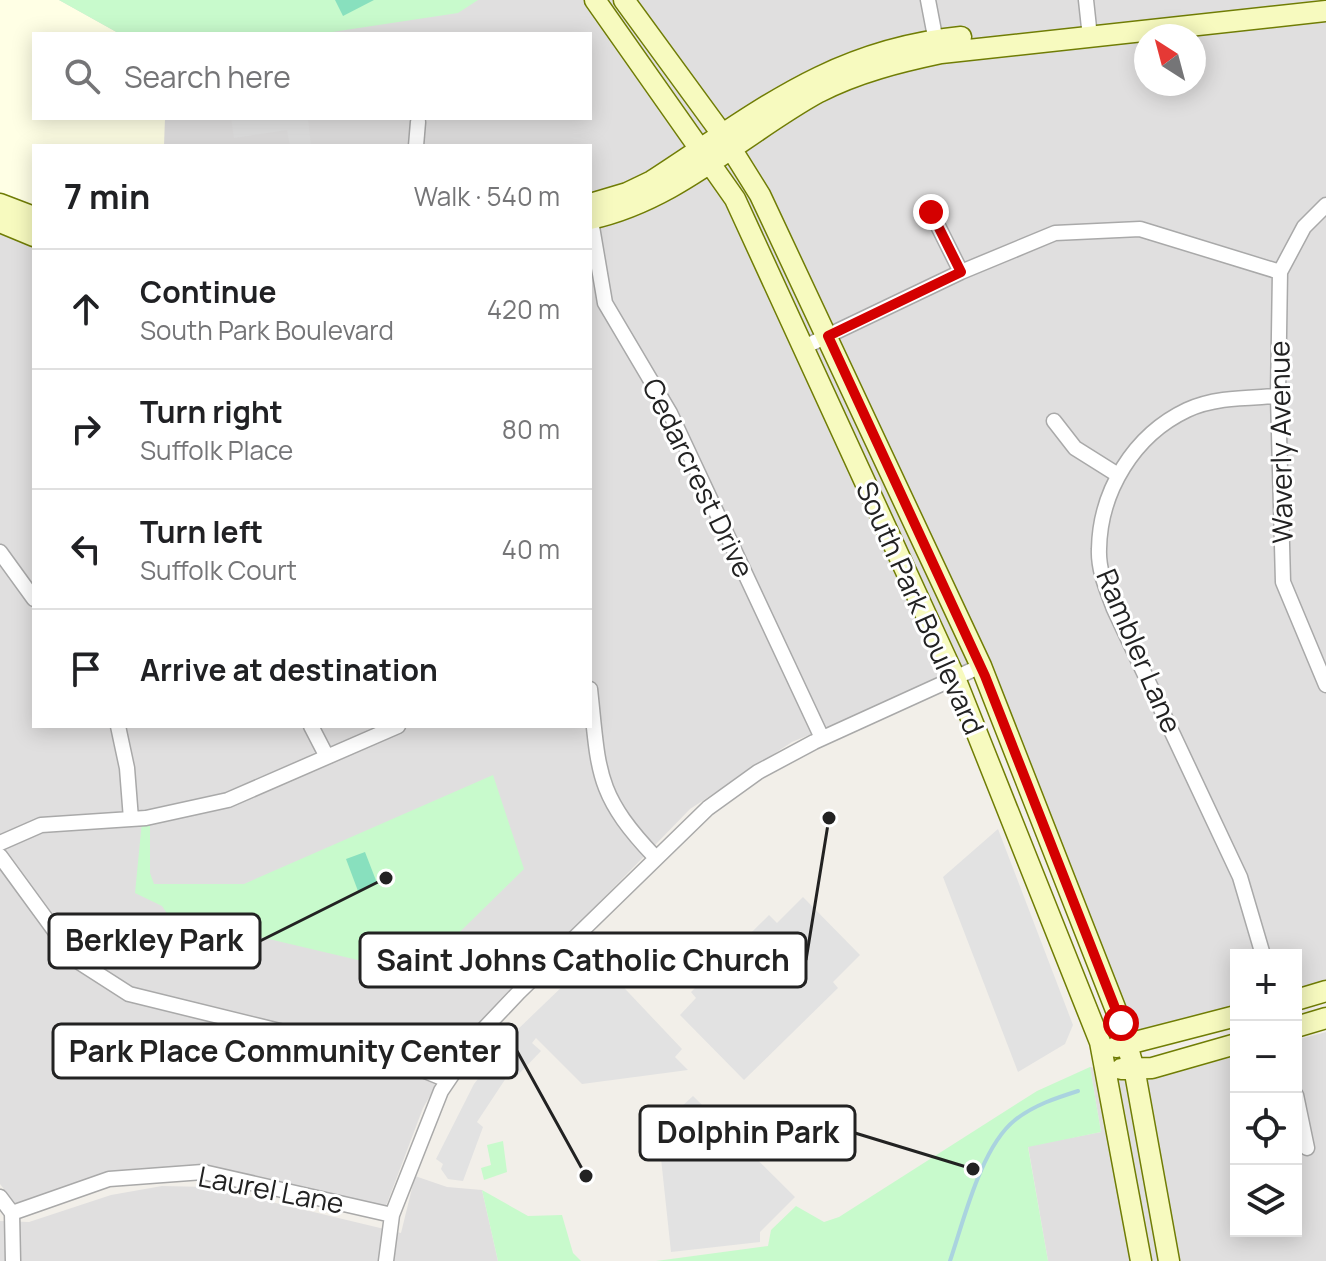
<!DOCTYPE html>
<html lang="en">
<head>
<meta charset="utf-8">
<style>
  :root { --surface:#fff; --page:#f2f2f2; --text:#202124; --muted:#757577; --line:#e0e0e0 }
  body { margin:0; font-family:Manrope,sans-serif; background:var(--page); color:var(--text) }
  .controls { position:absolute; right:24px; bottom:24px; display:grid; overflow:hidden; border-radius:0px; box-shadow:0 4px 20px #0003 }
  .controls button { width:72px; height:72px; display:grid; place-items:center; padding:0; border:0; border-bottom:2px solid var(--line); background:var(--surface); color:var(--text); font:40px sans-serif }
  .compass { position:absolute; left:1134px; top:24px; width:72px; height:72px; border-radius:50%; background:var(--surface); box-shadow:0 4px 20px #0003; rotate:324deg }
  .stop { position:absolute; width:24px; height:24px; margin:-18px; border:6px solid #d40000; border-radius:50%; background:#fff }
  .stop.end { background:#d40000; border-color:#fff; box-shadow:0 2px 8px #0008 }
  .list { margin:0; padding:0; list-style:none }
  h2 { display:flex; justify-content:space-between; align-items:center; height:104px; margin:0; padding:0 32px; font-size:34px }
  h2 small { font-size:26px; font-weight:400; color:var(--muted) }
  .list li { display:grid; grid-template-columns:52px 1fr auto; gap:24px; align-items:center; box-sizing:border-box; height:120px; padding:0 32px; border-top:2px solid var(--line) }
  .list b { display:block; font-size:30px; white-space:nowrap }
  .list p { margin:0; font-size:26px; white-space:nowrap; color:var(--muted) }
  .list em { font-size:26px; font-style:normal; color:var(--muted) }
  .icon { flex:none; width:44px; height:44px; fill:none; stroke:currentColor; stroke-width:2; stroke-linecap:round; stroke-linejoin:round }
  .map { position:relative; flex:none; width:1326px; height:1261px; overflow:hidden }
  .search { position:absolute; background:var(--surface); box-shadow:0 4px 20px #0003; left:32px; top:32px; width:560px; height:88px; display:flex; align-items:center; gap:20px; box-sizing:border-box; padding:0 28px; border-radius:0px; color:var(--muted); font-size:30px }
  .panel { position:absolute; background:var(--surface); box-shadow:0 4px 20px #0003; left:32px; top:144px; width:560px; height:584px; border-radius:0px }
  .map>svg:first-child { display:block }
  .residential { fill:#e0dfdf; fill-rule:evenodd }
  .education { fill:#ffffe5 }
  .park { fill:#c8facc }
  .pitch { fill:#88e0be }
  .parking { fill:#e2e2e2 }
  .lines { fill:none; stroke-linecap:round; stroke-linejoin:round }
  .stream { stroke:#aad3df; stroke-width:4 }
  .street-casing { stroke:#a9a9a9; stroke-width:17 }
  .secondary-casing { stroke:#707d05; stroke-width:23 }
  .street { stroke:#fff; stroke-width:14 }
  .secondary { stroke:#f7fabf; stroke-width:20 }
  .route { stroke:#d40000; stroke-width:10 }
  .labels { text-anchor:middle; stroke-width:6; stroke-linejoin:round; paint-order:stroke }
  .street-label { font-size:28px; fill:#222; stroke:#fff }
  .leader { fill:none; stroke:#222; stroke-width:3 }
  .callout-dot { fill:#222; stroke:#fff; stroke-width:3 }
  .callout { fill:#fff; stroke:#222; stroke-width:3 }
  .callout-label { font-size:30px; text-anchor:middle; font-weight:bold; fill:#222 }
</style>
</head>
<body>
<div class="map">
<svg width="1326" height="1261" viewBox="0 0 1326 1261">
  <rect width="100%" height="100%" fill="#f2efe9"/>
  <path class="residential" d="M 0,0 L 1326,0 L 1326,983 L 1296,991 L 1296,955 L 1236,955 L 1236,1007 L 1131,1036 L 989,660 L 792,742 L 690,809 L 457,1049 L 423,1108 L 386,1206 L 179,1166 L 83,1185 L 15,1204 L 0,1184 ZM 34,34 L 590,34 L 590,118 L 34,118 ZM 1146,36 L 1194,36 L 1194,84 L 1146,84 ZM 34,146 L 590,146 L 590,726 L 34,726 Z
    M 1326,1032 L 1326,1261 L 1048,1261 L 1028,1146 L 1101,1132 L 1090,1067 L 1155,1078 L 1236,1056 L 1236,1231 L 1296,1231 L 1296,1040 Z
    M 415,1176 L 447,1187 L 482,1190 L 498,1261 L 0,1261 L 0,1221 L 29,1222 L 111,1195 L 162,1186 L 209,1187 L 401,1233 Z"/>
  <path class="education" d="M 0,0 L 59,0 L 120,34 L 34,34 L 34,118 L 165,118 L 164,146 L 34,146 L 34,205 L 0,192 Z"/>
  <path class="park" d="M 59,0 L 478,0 L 458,13 L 319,34 L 120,34 Z
    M 493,775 L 524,869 L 417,974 L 168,915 L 162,906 L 135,893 L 142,821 L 150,820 L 150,873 L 154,884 L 244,884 Z
    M 1090,1067 L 1101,1132 L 1028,1147 L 1048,1261 L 656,1261 L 768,1246 L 771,1230 L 796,1206 L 824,1222 L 839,1217 L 1037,1091 Z
    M 503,1141 L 507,1172 L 484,1180 L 481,1168 L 491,1165 L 487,1145 Z
    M 482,1190 L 528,1216 L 562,1215 L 573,1253 L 581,1261 L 498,1261 Z"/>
  <path class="pitch" d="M 335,0 L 374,0 L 343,16 Z
    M 365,852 L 377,883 L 358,891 L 346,859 Z"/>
  <path class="parking" d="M 231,118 L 308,118 L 311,146 L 290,146 L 287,130 L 234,138 Z
    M 998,829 L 1073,1025 L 1065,1044 L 1018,1072 L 943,877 Z
    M 803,897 L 860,955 L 833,982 L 838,988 L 744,1080 L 680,1015 L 696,998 L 691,992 L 769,915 L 777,923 Z
    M 594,956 L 682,1049 L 675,1057 L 688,1070 L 582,1084 L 536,1038 L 532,1043 L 541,1051 L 514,1079 L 508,1075 L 477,1122 L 483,1127 L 463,1181 L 448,1179 L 441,1169 L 443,1164 L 436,1159 L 474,1084 L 515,1032 Z
    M 693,1096 L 795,1197 L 760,1232 L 760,1242 L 671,1252 L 660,1149 L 671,1146 L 667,1120 Z"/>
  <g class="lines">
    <path class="stream" d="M 950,1261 C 964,1220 981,1147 1015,1120 C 1034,1105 1056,1098 1078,1091"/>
    <g class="street-casing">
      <path id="street" d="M 928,0 L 937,47
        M 1086,0 L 1090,37
        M 416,146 L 418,122
        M 1326,205 L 1304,227 L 1280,272 L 1278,396 L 1283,582 L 1326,685
        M 931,212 L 961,272
        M 590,215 L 605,303 L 670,413 L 822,738
        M 802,348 L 961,272 L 1055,233 L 1140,229 L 1280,272
        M 1054,421 L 1075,448 L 1118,475
        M 0,552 L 34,599
        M 590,689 C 599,772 595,794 655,857
        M 118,726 L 127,768 L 131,819
        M 311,726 L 326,755
        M 0,843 L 41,825 L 146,818 L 228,800 L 398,726
        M 0,856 L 76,960 L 129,994 L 398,1060 L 447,1080
        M 1263,955 L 1240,877 L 1114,609 C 1107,590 1098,570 1099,549 C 1100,491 1134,435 1187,410 C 1215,397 1248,398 1278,396
        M 1296,1095 L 1307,1148
        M 0,1197 L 12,1213 L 13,1261
        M 12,1213 L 109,1179 L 203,1172 L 392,1215
        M 386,1261 L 392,1215 L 441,1091 L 481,1032 L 519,992 L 708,808 L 758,772 L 814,742 L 981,666"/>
    </g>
    <g class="secondary-casing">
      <path id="secondary" d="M 595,0 L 735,199 L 955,678 L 1100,1042 L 1141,1261
        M 624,0 L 722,134 L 760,195 L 981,666 L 1121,1023 L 1135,1073 L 1169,1261
        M 0,204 L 34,217
        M 590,204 L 627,193 L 652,181 C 757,113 831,50 961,37
        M 590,219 C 678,200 742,134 819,92 C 858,72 899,62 941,53 L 1326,11
        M 0,222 L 34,236
        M 1296,1000 L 1326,991
        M 1296,1027 L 1326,1018
        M 1116,1047 L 1236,1016
        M 1121,1069 L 1152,1068 L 1236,1044"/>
    </g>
    <use href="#street" class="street"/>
    <use href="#secondary" class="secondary"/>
  </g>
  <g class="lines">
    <path class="route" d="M 931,212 L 961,272 L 828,336 L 985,676 L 1121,1023"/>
  </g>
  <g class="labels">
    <g class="street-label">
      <text transform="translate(1281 442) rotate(-91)" y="10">Waverly Avenue</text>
      <text transform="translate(698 478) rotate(64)" y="10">Cedarcrest Drive</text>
      <text transform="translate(920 608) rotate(66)" y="10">South Park Boulevard</text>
      <text transform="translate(1139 651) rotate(67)" y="10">Rambler Lane</text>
      <text transform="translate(271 1190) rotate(11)" y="10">Laurel Lane</text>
    </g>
  </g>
  <path class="leader" d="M386 878L260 941M829 818L806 960M586 1176L517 1051M973 1169L855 1133"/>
  <g class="callout-dot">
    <circle cx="386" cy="878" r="8"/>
    <circle cx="829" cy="818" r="8"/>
    <circle cx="586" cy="1176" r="8"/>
    <circle cx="973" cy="1169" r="8"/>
  </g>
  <g class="callout">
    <rect x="49" y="914" width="211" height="54" rx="8"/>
    <rect x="360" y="933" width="446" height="54" rx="8"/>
    <rect x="53" y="1024" width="464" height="54" rx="8"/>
    <rect x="640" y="1106" width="215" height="54" rx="8"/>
  </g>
  <g class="callout-label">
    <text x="154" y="951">Berkley Park</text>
    <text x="583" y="971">Saint Johns Catholic Church</text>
    <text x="285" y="1062">Park Place Community Center</text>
    <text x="748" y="1143">Dolphin Park</text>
  </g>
</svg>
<div class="controls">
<button>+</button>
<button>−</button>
<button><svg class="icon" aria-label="locate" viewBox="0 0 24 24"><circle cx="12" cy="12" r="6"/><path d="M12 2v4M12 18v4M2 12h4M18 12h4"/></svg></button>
<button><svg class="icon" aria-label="layers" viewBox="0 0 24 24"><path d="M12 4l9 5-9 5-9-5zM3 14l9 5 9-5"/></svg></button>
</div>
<svg class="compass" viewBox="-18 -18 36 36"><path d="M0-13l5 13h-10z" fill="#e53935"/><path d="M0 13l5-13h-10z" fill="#757577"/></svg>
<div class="stop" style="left:1121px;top:1023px"></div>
<div class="stop end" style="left:931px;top:212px"></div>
<div class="search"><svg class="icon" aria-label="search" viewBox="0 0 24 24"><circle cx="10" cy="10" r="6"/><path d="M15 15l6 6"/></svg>Search here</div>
<section class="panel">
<h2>7 min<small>Walk · 540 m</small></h2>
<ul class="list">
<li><svg class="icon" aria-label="ahead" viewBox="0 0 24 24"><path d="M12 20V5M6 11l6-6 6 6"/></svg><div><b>Continue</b><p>South Park Boulevard</p></div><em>420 m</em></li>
<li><svg class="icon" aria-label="right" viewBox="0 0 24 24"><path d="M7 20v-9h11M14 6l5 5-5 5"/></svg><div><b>Turn right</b><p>Suffolk Place</p></div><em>80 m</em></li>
<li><svg class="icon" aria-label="left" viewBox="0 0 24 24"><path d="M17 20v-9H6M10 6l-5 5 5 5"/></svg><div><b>Turn left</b><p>Suffolk Court</p></div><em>40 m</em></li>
<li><svg class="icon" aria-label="arrive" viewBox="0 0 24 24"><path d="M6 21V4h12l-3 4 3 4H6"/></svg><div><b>Arrive at destination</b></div></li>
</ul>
</section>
</div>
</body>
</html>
